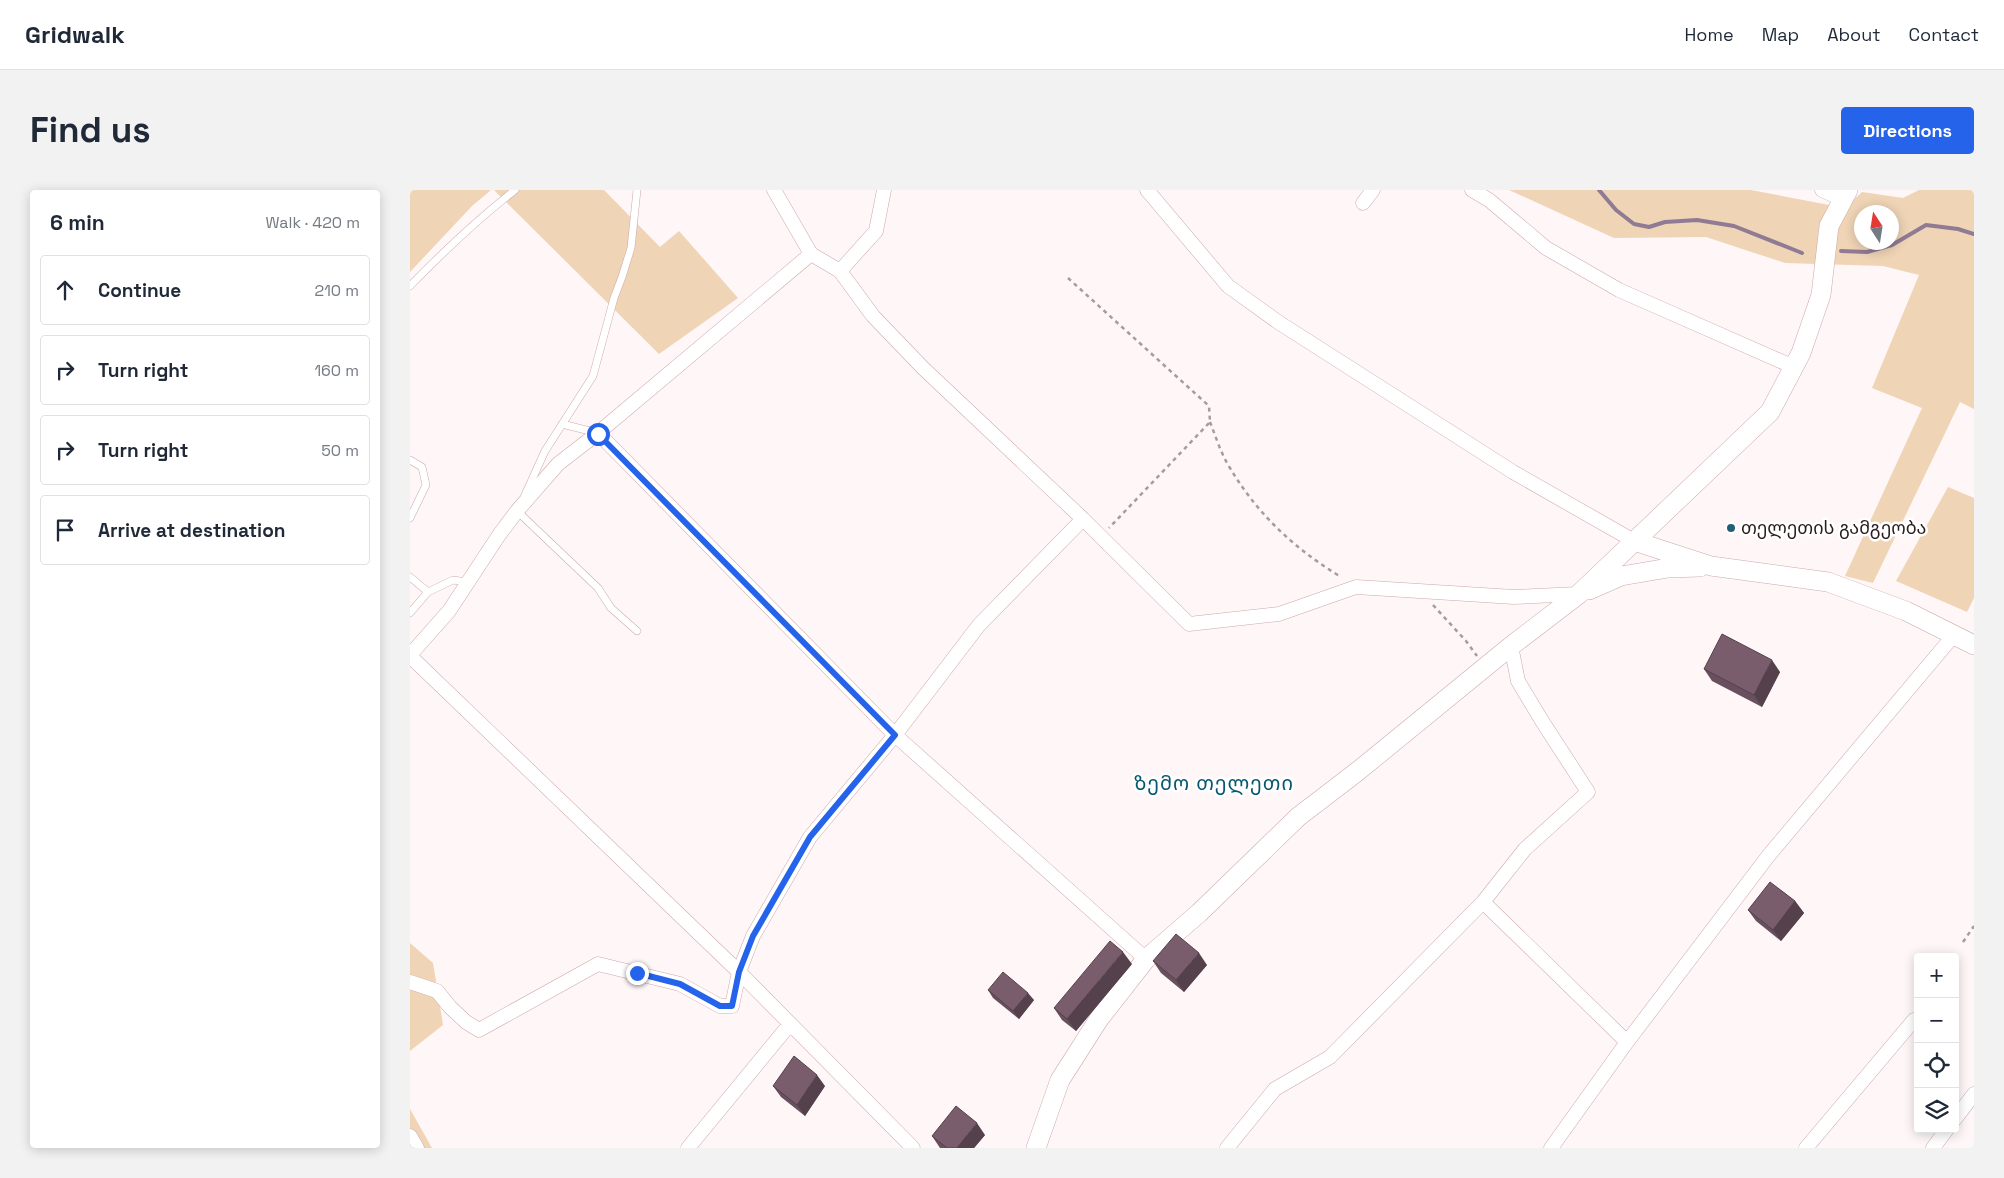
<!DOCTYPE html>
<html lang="en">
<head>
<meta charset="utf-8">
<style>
  :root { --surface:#fff; --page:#f2f2f3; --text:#1f2937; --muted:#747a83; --line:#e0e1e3; --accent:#2563eb }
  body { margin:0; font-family:"Space Grotesk","Noto Sans Georgian",sans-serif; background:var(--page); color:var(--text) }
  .controls { position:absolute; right:15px; bottom:15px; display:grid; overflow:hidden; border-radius:5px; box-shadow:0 2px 12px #0003 }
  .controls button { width:45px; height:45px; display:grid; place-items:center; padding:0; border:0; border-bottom:1px solid var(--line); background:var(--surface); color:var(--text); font:25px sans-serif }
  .compass { position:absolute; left:1444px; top:15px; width:45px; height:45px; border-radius:50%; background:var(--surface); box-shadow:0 2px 12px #0003; rotate:348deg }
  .stop { position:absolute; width:15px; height:15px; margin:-11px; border:4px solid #2563eb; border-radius:50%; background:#fff }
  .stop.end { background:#2563eb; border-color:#fff; box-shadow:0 1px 5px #0008 }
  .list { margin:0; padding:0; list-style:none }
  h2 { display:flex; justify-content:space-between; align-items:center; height:65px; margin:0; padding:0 20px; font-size:21px }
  h2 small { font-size:16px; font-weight:400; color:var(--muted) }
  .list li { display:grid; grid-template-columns:32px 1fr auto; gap:15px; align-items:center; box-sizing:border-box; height:70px; margin:0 10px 10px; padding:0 10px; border:1px solid var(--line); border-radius:5px }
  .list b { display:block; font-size:19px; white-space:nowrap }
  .list em { font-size:16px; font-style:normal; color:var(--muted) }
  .icon { flex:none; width:28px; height:28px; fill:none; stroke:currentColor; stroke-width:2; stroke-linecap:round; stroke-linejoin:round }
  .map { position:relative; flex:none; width:1564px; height:958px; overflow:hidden; border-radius:5px }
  header { display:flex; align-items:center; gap:30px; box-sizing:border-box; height:70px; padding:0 25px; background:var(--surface); border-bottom:1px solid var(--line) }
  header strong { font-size:24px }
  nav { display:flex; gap:28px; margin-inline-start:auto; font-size:18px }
  .intro { display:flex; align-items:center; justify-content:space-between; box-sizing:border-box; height:120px; padding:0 30px }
  h1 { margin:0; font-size:35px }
  .button { padding:12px 22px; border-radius:5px; background:var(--accent); color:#fff; font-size:18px; font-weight:700 }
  main { display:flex; gap:30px; padding:0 30px }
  aside { flex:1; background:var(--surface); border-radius:5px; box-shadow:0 2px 12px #0003 }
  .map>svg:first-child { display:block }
  .green { fill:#efd4b5; fill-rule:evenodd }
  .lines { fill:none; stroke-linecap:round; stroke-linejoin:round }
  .stream { stroke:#907b94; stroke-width:4 }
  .lane-casing { stroke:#cda9ab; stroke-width:8 }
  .street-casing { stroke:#cda9ab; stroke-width:15 }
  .secondary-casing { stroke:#cda9ab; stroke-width:20 }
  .path { stroke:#a69c9d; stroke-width:2.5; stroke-dasharray:4 4; stroke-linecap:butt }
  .lane { stroke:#fff; stroke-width:7 }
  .street { stroke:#fff; stroke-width:14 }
  .secondary { stroke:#fff; stroke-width:19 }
  .wall { fill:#68505e }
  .shaded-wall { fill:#55414c }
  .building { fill:#795d6d; stroke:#55414c }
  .route { stroke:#2563eb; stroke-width:6 }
  .poi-dot { fill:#225e76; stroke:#fff; stroke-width:2 }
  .labels { text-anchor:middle; stroke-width:5; stroke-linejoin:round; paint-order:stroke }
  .poi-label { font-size:18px; fill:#2a1c1d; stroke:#fff; text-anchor:start }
  .quarter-label { font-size:20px; letter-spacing:1px; fill:#085771; stroke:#fff }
</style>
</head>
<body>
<header>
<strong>Gridwalk</strong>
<nav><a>Home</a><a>Map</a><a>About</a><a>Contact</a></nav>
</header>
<div class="intro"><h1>Find us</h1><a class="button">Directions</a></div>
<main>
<aside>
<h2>6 min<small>Walk · 420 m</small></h2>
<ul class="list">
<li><svg class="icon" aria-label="ahead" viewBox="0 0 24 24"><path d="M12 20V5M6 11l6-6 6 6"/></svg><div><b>Continue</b></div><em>210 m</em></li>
<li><svg class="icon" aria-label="right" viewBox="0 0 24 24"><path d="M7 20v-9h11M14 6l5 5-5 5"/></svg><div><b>Turn right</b></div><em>160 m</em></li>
<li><svg class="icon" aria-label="right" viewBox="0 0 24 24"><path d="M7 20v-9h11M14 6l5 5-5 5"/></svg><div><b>Turn right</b></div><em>50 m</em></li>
<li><svg class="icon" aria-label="arrive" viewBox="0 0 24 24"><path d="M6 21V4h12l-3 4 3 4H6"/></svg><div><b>Arrive at destination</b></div></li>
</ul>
</aside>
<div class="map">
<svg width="1564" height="958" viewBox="0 0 1564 958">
  <rect width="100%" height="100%" fill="#fef6f7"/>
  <path class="green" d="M 0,0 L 81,0 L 62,16 L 0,82 Z
    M 84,0 L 194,0 L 250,57 L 269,41 L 328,108 L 249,164 Z
    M 1099,0 L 1341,0 L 1435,18 L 1452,2 L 1493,8 L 1509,0 L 1564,0 L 1564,219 L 1550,212 L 1463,393 L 1435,386 L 1512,218 L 1462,198 L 1509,85 L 1473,76 L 1375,73 L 1296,47 L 1204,48 ZM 1452,22 L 1482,22 L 1482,52 L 1452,52 Z
    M 1538,297 L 1564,308 L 1564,408 L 1557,422 L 1486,391 Z
    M 0,753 L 23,773 L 33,835 L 0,861 Z
    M 0,919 L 22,958 L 0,958 Z"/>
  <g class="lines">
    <path class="stream" d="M 1189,0 L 1206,20 L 1224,34 L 1239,37 L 1255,32 L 1287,30 L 1324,36 L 1392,63
      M 1431,61 L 1457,62 L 1482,55 L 1516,35 L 1548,39 L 1564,44"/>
    <g class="lane-casing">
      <path id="lane" d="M 0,96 C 33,62 67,30 105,0
        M 152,234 L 188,243
        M 0,270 L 12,277 L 16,295 L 0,328
        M 115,305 L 135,261 L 183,186 L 204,108 L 212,87 L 221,58 L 227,0
        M 108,319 L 107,321 L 188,398 L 201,418 L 227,441
        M 0,387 L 18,402 L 43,390 L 57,392
        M 0,423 L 18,402"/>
    </g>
    <g class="street-casing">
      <path id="street" d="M 364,0 L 401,64 L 430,81 L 463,126 L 513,178 L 673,329 L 779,434 L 869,424 L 946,397 L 1104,407 L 1169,404
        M 737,0 L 818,96 L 868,132 L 1103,282 L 1224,351
        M 1062,0 L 1079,10 L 1136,58 L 1209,100 L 1384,177
        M 1412,0 L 1432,9
        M 953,13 L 963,0
        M 430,81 L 466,41 L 474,0
        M 188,243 L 485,545 L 736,769
        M 0,465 L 39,421 L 89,345 L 107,321 L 148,274 L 188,243 L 401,64
        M 0,466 L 329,782 L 503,958
        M 1073,712 L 1217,852
        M 0,792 L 27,801 L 40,817 L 56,832 L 69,840 L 188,774 L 270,794 L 310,816 L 322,816 L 329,782 L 343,746 L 400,647 L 485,545 L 569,435 L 673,329
        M 1545,929 L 1564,904
        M 0,946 L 7,958
        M 278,958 L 380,834
        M 817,958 L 865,899 L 920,867 L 1073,712 L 1115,659 L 1178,602 L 1132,531 L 1108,491 L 1101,456
        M 1141,958 L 1217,852 L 1359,665 L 1544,445
        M 1396,958 L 1504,830
        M 1523,958 L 1537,939"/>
    </g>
    <g class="secondary-casing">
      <path id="secondary" d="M 1224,351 L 1301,376 L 1418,392 L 1496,421 L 1564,455
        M 1179,400 L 1211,386 L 1258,378 L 1290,377
        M 626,958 L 650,890 L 689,829 L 736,769 L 789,723 L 888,627 L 948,581 L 1101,456 L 1169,404 L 1360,222 L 1391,163 L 1411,105 L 1419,36 L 1438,0"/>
    </g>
    <path class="path" d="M 658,88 L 799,216 L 800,232 L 699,338
      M 800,232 C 806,247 811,264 820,278 C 848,325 885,359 931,387
      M 1023,415 L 1056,451 L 1067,466
      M 1553,752 L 1564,736"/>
    <use href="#lane" class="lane"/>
    <use href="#street" class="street"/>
    <use href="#secondary" class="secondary"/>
  </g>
  <path class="wall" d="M 1294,479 L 1370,482 L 1352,517 L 1302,491 Z
    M 1385,711 L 1394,723 L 1371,751 L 1346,731 L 1338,720 Z
    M 743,771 L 797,775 L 774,802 L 751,783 Z
    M 722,774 L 666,841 L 652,830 L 644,818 Z
    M 578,800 L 624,810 L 609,829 L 583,808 Z
    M 363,896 L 415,896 L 395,926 L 371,907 Z
    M 575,945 L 564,958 L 530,958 L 522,946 Z"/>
  <path class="shaded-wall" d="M 1362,470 L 1370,482 L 1352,517 L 1344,505 Z
    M 1385,711 L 1394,723 L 1371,751 L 1363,740 Z
    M 713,762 L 722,774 L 666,841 L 657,829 Z
    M 789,763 L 797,775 L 774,802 L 766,790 Z
    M 618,803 L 624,810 L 609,829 L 603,821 Z
    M 407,885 L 415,896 L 395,926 L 387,915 Z
    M 567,933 L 575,945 L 564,958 L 547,958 Z"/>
  <path class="building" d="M 1312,444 L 1362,470 L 1344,505 L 1294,479 Z
    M 1360,692 L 1385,711 L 1363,740 L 1338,720 Z
    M 766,744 L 789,763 L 766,790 L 743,771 Z
    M 700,751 L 713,762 L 657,829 L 644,818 Z
    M 593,782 L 618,803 L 603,821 L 578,800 Z
    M 384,866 L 407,885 L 387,915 L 363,896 Z
    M 546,916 L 567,933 L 547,958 L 537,958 L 522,946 Z"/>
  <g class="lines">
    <path class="route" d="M 188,244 L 485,545 L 400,647 L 343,746 L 329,782 L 322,816 L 310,816 L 270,794 L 227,783"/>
  </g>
  <circle class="poi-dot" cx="1321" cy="338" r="5"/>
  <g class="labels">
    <g class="poi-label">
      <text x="1331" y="344">თელეთის გამგეობა</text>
    </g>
    <g class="quarter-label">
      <text x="804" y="600">ზემო თელეთი</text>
    </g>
  </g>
</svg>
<div class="controls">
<button>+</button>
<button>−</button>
<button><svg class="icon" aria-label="locate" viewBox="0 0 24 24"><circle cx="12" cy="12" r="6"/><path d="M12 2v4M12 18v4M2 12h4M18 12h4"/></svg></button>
<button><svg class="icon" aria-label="layers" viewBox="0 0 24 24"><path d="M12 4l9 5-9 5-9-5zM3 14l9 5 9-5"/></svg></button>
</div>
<svg class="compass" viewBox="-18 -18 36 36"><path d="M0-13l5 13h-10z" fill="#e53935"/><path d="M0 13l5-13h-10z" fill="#747a83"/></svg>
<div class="stop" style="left:188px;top:244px"></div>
<div class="stop end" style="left:227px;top:783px"></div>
</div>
</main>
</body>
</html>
